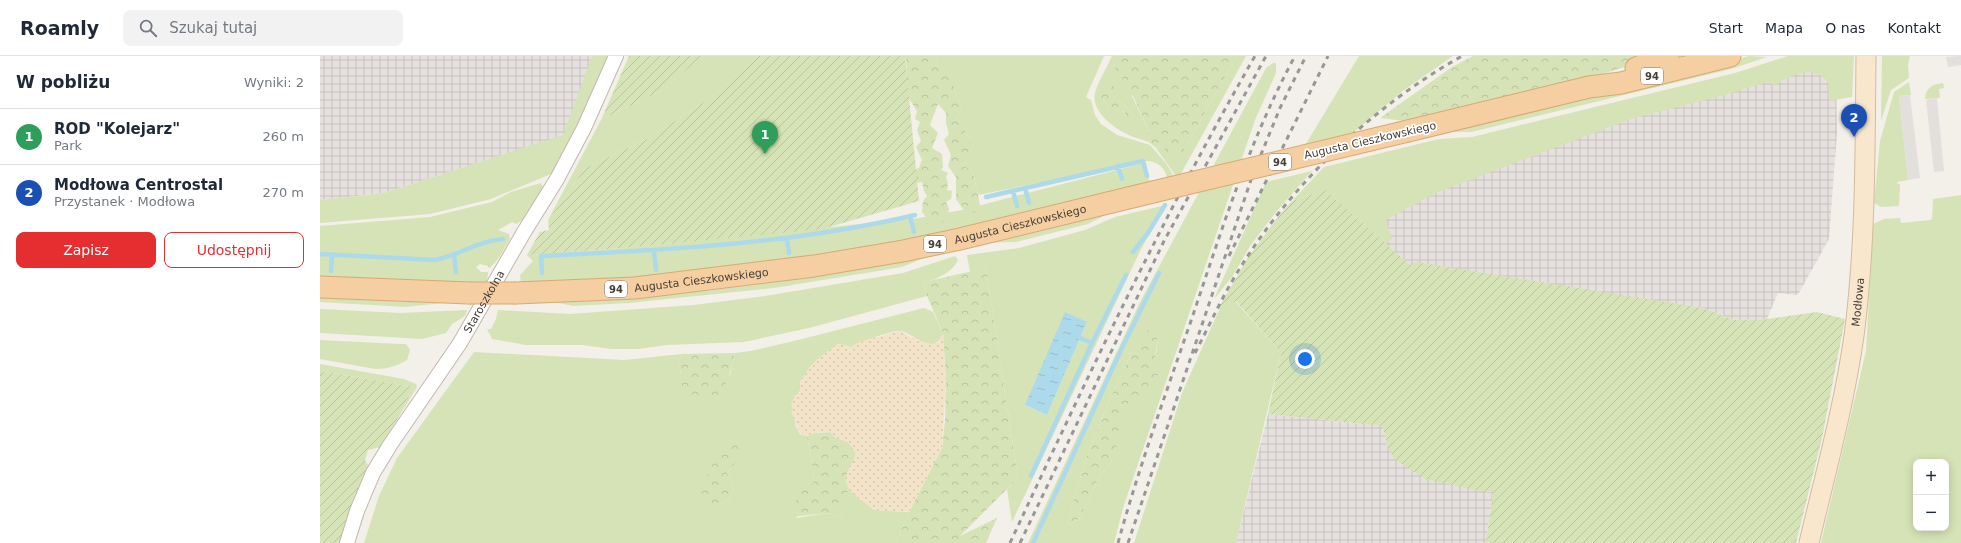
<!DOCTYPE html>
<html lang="pl">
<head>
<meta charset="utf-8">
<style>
  :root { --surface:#fff; --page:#f2f2f3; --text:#1f2937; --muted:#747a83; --line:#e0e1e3; --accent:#e52e30 }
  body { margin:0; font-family:"DejaVu Sans",sans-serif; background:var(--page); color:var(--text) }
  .controls { position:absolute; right:12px; bottom:12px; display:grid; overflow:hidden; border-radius:8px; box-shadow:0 2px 10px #0003 }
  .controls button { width:36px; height:36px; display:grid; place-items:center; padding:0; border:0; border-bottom:1px solid var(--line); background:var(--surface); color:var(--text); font:20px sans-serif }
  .you { position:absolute; left:985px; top:303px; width:14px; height:14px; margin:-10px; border:3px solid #fff; border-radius:50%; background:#1a73e8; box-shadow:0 0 0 6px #1a73e833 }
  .badge { display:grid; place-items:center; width:26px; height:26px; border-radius:50%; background:var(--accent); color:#fff; font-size:13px; font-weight:700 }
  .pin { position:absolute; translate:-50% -33px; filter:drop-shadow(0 1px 2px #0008) }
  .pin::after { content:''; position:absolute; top:21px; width:14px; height:12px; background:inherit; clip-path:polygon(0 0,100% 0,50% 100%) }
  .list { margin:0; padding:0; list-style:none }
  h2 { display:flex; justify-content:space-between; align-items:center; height:52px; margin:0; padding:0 16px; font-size:17px }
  h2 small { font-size:13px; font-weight:400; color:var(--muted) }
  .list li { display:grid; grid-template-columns:26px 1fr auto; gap:12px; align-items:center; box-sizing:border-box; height:56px; padding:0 16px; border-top:1px solid var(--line) }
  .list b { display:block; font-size:15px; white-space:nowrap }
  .list p { margin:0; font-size:13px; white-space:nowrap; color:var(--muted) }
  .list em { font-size:13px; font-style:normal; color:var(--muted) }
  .actions { display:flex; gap:8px; padding:12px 16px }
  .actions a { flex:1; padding:9px 0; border:1px solid var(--accent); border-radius:8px; text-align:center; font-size:14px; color:var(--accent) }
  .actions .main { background:var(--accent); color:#fff }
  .icon { flex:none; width:22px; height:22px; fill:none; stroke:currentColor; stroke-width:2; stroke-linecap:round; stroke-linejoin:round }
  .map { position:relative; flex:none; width:1641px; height:487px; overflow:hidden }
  header { display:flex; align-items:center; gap:24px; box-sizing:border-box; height:56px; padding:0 20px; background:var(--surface); border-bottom:1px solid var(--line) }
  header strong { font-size:19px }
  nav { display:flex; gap:22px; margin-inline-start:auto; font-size:14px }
  .search { width:280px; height:36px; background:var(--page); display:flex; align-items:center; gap:10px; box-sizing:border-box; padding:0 14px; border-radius:8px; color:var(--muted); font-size:15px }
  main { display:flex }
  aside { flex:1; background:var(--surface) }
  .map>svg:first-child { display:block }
  .industrial { fill:url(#industrial-grid) }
  .green { fill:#d6e3b6; fill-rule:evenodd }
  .forest { fill:url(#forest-crowns) }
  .sand { fill:url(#sand-dots) }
  .garden { fill:url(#garden-furrows) }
  .parking { fill:#e2dfdd }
  .water { fill:url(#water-ripples) }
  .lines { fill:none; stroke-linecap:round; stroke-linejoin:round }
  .stream { stroke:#acdaea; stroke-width:4.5 }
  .street-casing { stroke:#c1b8b0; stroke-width:16 }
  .secondary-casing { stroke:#d1bc9f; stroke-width:21 }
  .primary-casing { stroke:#d8a972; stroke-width:23 }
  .street { stroke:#fff; stroke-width:14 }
  .secondary { stroke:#f9e7cd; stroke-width:19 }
  .primary { stroke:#f5cfa1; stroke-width:21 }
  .rail { stroke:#979797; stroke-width:3; stroke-dasharray:5 5; stroke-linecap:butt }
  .primary-bridge-casing { stroke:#d8a972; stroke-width:23; stroke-linecap:butt }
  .primary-bridge { stroke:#f5cfa1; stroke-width:21 }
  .labels { text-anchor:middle; stroke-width:3.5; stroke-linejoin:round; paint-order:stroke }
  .shield { fill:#fff; stroke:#7e7874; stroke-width:1 }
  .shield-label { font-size:10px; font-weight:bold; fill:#463e38 }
  .street-label { font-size:11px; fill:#463e38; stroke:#fff }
</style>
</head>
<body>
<header>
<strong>Roamly</strong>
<div class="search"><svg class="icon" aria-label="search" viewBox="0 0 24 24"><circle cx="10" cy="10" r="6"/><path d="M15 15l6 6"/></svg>Szukaj tutaj</div>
<nav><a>Start</a><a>Mapa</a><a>O nas</a><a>Kontakt</a></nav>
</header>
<main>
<aside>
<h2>W pobliżu<small>Wyniki: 2</small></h2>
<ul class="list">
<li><span class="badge" style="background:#2e9e5b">1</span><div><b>ROD &quot;Kolejarz&quot;</b><p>Park</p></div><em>260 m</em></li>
<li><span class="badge" style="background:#1a4fb4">2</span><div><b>Modłowa Centrostal</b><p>Przystanek · Modłowa</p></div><em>270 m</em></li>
</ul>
<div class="actions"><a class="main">Zapisz</a><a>Udostępnij</a></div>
</aside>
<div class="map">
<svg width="1641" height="487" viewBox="0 0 1641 487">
  <defs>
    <pattern id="industrial-grid" width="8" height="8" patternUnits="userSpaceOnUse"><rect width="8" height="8" fill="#e6e1de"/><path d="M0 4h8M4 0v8" fill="none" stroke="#c7c2bf"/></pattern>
    <pattern id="forest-crowns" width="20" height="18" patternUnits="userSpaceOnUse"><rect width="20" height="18" fill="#d6e3b6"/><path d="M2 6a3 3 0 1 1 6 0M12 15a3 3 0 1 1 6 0" fill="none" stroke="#b9c49d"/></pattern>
    <pattern id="sand-dots" width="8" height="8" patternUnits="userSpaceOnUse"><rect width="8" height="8" fill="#f3e4c9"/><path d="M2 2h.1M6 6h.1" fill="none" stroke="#d2c5ad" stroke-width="1.8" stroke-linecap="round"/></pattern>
    <pattern id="garden-furrows" width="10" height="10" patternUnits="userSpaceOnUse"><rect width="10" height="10" fill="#d6e3b6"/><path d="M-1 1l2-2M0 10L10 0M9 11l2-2" fill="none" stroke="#b9c49d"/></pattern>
    <pattern id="water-ripples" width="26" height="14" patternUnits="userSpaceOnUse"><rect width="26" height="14" fill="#acdaea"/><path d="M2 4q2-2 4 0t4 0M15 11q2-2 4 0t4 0" fill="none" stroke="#95bcc9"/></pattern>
  </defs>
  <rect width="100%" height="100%" fill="#f3efe9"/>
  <path class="industrial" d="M 0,0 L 292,0 L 254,76 L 64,137 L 0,144 Z
    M 1516,14 L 1517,77 L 1509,183 L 1479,237 L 1476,239 L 1458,237 L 1447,263 L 1414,264 L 1383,252 L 1090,209 L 1005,134 L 1449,22 L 1470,16 Z
    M 948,358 L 1063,370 L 1067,390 L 1155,434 L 1173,436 L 1166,487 L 916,487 Z"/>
  <path class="green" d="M 272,0 L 289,0 L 256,75 L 238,110 L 231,118 L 171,143 L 110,158 L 0,167 L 0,144 L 64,137 L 243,79 Z
    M 383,0 L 437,0 L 392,41 L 327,83 L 265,112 L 228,164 L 281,64 L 341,35 Z
    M 616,0 L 784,0 L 766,41 L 771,44 L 775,59 L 781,68 L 797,79 L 830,89 L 845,106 L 852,117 L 853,121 L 847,123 C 846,113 838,105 827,105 L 658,139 L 653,116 L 643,109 L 654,89 L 636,61 L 642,53 L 633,29 L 618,8 Z
    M 792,0 L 799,0 L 795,16 L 803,21 L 829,76 L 820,83 C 803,79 770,59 775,37 C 778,25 787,12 792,0 ZM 783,42 L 793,47 L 800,45 L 812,57 L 812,66 C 806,59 797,47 786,48 Z
    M 917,0 L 926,0 L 858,123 L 836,92 L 840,89 L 862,97 Z
    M 1039,0 L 1133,0 L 1084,34 L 1028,81 L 984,91 Z
    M 1429,0 L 1447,1 L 1411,13 L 1151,76 L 1122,76 L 1398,9 Z
    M 1468,0 L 1534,0 L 1532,41 L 1509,45 L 1508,26 C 1490,7 1473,20 1453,29 L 1449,26 L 1437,29 L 1401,40 L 1314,62 L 1113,138 L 1066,164 L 1072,183 L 1066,188 L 1005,134 L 972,145 L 1004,111 L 1119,83 L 1152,81 L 1415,17 Z
    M 1562,0 L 1590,0 L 1588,9 L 1589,22 L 1571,34 L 1561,65 Z
    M 953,7 L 956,7 L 956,17 L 935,64 L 803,452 L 794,487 L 708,487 L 820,246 L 946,12 ZM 833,274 C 849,296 815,338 801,355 L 800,378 L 791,406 L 779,422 L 759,463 L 747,469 L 764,408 L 787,350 L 814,291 Z
    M 1589,26 L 1591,39 L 1579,40 L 1588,124 L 1577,126 L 1578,128 L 1580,128 L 1579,150 L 1561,151 L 1554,147 L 1560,85 L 1574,36 Z
    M 1623,27 L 1624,32 L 1619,33 L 1620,42 L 1605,43 C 1606,31 1613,28 1623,27 Z
    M 824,107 L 830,127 L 706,159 L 517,198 L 289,225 L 201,228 L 200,219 L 213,205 L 207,199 L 304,192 L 599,162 L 642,154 Z
    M 992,115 L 956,156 L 930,190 L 912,221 L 894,243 L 946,126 Z
    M 221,127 L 224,134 L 207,161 L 196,168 L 192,166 L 178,174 L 189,178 L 190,183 C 185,191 176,210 168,212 L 168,210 L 160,208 L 156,211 L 161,216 L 168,216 L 167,228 L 0,222 L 0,170 L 110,161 L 172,146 L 191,136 Z
    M 1641,139 L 1641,487 L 1501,487 L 1546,295 L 1553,168 L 1564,163 L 1580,162 L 1581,167 L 1610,164 L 1612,163 L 1613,143 ZM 1596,406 L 1626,406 L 1626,472 L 1596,472 Z
    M 846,149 L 821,193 L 692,466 L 687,433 L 698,422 L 666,212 L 650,216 L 647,199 L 699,192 L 765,174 L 795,161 ZM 767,266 L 727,359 L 705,349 Z
    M 793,155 L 768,168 L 696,186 L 663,187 Z
    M 616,197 L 582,211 L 454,232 L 309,247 L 253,250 L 229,245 C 267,243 305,242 344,239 C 435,231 526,216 616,197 Z
    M 635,200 L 638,204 C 633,216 616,224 604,226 L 607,240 L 489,272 L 424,286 L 346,289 L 319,293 L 291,293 L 262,289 L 206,289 L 172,283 L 167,273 L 171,273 L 176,263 L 178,254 L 250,258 L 374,249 L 445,240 L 583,217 Z
    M 0,242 L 123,247 L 85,251 L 0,246 Z
    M 915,245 L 961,297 L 916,487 L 814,487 L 862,337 L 900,252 Z
    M 604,252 L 613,256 L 623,277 C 613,304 593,275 579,275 C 566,276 542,286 531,291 L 518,288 L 487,315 L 473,353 L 476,371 L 480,378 L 487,380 L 494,419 L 493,428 L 476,462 L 508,457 L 522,461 L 520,447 L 529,433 C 537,441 546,446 554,454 L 589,456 L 576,487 L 44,487 L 59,440 L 77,402 L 154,296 L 304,304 L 362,298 L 358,307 L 362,321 L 410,319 L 415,297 L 431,295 L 482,283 ZM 419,390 L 413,409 L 407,417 L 414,434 L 409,443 L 398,450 L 395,420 Z
    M 0,253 L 81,257 L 147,254 L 145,260 L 132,268 L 126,277 L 102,283 L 0,277 Z
    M 0,284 L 80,288 L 86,288 L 90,294 L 87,304 C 77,310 67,313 55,313 L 0,303 Z
    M 0,308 L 84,323 L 96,328 L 97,331 L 78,362 L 94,331 L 0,315 Z"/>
  <path class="forest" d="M 545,0 L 616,0 L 618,8 L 638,17 L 633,29 L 642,53 L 636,61 L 654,89 L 643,109 L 653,116 L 661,154 L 647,159 L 636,143 L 636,121 L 628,110 L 631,99 L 624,84 L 629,78 L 626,67 L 626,57 L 618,48 L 610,69 L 618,77 L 612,92 L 622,98 L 623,111 L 621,114 L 628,117 L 626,121 L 628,127 L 627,134 L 632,135 L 631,143 L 626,146 L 629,153 L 627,163 L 614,172 L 607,168 L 609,165 L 602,156 L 603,145 L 607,140 L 604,135 L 602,126 L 596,127 L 594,114 L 599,112 L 602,104 L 596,91 L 601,85 L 597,74 L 600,66 L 595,63 L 597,55 L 588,41 L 586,2 Z
    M 799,0 L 917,0 L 862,97 L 848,97 L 840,89 L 836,92 L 829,86 L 820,83 L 829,76 L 813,40 L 800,32 L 803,21 L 794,17 Z
    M 1153,0 L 1338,0 L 1267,23 L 1092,66 L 1060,62 L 1132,11 Z
    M 793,27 L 797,39 L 794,46 L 800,45 L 813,58 L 812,66 L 807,66 L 806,59 L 803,55 L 792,59 L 788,55 L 789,48 L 786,48 L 783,42 L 778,44 L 776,40 L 785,28 Z
    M 666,212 L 698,422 L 640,480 L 677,462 L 666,487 L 576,487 L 589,456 L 622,392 L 625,365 L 626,326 L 623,277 L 607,240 L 604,226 Z
    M 828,274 L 833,274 C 841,284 835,292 835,303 C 836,308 838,312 840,316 L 821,343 L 809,346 L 801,355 L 801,378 L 791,406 L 779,422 L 759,463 L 747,469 L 764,408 L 787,350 L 814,291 Z
    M 415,297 C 411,316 406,331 394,347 L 384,339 L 373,339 L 359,327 L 361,316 L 358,307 L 362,298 Z
    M 510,376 L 516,382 L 528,386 L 536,397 C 533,412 524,415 529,433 L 521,447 L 522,461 L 508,457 L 470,461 L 482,429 L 493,428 L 494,419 L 487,380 L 495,377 Z
    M 419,380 L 418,406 L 413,409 L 407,417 L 414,434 L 409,443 L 398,450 L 381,447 L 382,427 L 388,418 L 395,420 L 392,410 C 398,396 402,382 419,380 Z"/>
  <path class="sand" d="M 580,275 C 590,280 607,292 619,286 L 623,277 L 626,326 L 622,392 L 589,456 L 554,454 C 544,444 521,436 527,417 C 530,410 534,405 536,397 L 528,386 L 516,382 L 510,376 L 495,377 L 487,380 C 472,374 480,366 471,357 L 473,353 L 471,349 L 475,339 L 480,337 L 480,325 C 484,322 484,319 487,315 C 492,306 509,294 518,288 L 531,291 L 539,286 Z"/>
  <path class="garden" d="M 309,0 L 383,0 L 341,35 L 281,64 Z
    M 437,0 L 585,0 L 599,145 L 502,173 L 304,192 L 207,199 L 220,176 L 229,174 L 228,164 L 265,112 L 327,83 L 392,41 Z
    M 1005,134 L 1090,209 L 1096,206 L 1383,252 L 1414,264 L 1447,263 L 1497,256 L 1525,263 L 1502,382 L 1476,487 L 1166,487 L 1173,436 L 1155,434 L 1105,423 L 1074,403 L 1067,390 L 1063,370 L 948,358 L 961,297 L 916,245 L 898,253 L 929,200 L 962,156 L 972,145 Z
    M 0,315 L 94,331 L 78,362 L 60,391 L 48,394 L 45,404 L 48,409 L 21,487 L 0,487 Z"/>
  <path class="parking" d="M 1641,0 L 1641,9 L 1628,11 L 1626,1 Z
    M 1590,39 L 1600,122 L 1588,124 L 1579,40 Z
    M 1617,42 L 1624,115 L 1614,116 L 1606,44 Z"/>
  <path class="water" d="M 745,256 L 767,266 L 727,359 L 705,349 Z"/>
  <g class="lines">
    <path class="stream" d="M 798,110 L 802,123
      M 705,132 L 709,147
      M 693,135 L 697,150
      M 666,141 L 823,105 L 827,120
      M 590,160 L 594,176
      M 467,182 L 469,197
      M 334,195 L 336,214
      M 813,196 L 828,177 L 845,149
      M 0,198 L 115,204 C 140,199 157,185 183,183
      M 134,199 L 136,216
      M 11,215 L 12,199
      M 222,217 L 221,200 C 346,194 473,188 595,159
      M 760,282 L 772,287
      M 711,420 L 772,287 L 806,219
      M 713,487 L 801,294 L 839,217"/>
    <g class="street-casing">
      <g id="street">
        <path id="s1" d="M 27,487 L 37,455 L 53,417 L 70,389 L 140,287 L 204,176 L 237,123 L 264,72 L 296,0"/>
      </g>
    </g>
    <g class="secondary-casing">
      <g id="secondary">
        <path id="s2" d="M 1489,487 C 1505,419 1524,350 1534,280 C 1546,188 1545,93 1546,0"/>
      </g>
    </g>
    <g class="primary-casing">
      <g id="primary">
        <path d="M 1316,12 L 1348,0"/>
        <path d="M 1088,75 L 1269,31 L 1301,27 L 1410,0"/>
        <path d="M 0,231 L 149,237"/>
        <path id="s3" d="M 196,237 L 315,232 L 494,210 L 583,195 L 640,183 L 833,136"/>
      </g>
    </g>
    <use href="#street" class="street"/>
    <use href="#secondary" class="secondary"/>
    <use href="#primary" class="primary"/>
    <path class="rail" d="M 909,200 L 1008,0
      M 875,297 C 887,274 898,250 911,227 C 965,134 1048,53 1142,0
      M 690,487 C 767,322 844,158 935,0
      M 700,487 L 844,185 L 946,0
      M 798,487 C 819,411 846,337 872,262 C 902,173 930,83 975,0
      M 808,487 L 933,118 L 960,52 L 986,0"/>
    <g class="primary-bridge-casing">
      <path id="primary-bridge" d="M 833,136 L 1088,75
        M 149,237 L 196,237"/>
    </g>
    <use href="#primary-bridge" class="primary-bridge"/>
  </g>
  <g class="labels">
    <g class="shield">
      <rect x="1321" y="12" width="22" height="16" rx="3"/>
      <rect x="949" y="98" width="22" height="16" rx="3"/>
      <rect x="604" y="180" width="22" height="16" rx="3"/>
      <rect x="285" y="225" width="22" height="16" rx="3"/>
    </g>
    <g class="shield-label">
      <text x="1332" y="24">94</text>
      <text x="960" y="110">94</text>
      <text x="615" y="192">94</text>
      <text x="296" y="237">94</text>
    </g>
    <g class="street-label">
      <text transform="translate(1050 84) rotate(-13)" y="4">Augusta Cieszkowskiego</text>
      <text dy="4" stroke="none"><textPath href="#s3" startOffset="510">Augusta Cieszkowskiego</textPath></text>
      <text dy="4" stroke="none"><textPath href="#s3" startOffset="186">Augusta Cieszkowskiego</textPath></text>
      <text dy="4" stroke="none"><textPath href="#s1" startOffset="279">Staroszkolna</textPath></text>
      <text dy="4" stroke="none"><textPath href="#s2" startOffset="246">Modłowa</textPath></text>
    </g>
  </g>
</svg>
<div class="controls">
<button>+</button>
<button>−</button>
</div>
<div class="you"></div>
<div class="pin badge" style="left:445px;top:98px;background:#2e9e5b">1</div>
<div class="pin badge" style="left:1534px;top:81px;background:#1a4fb4">2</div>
</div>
</main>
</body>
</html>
